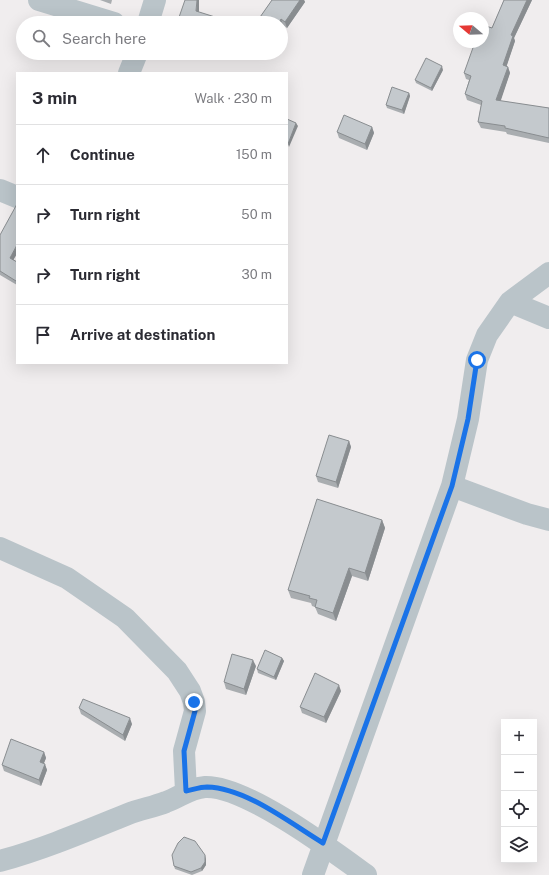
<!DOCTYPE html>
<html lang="en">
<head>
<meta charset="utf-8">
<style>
  :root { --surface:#fff; --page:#f2f2f3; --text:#2b2b33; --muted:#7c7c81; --line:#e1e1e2 }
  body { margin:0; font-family:"Public Sans",sans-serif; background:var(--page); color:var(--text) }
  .controls { position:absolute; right:12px; bottom:12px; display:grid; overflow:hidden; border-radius:0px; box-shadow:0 4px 16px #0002 }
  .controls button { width:36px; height:36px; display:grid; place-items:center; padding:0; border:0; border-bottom:1px solid var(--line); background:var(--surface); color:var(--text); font:20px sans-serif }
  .compass { position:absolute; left:453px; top:12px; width:36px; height:36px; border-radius:50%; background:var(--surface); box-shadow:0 4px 16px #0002; rotate:289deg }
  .stop { position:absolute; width:12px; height:12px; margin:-9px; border:3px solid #1a73e8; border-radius:50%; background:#fff }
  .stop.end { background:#1a73e8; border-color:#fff; box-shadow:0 1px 4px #0008 }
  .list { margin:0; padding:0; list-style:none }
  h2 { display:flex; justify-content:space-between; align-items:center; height:52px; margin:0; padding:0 16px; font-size:17px }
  h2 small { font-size:13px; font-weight:400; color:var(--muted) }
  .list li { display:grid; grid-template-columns:26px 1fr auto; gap:12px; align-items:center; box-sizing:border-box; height:60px; padding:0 16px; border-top:1px solid var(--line) }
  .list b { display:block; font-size:15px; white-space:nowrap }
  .list em { font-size:13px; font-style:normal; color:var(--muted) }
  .icon { flex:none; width:22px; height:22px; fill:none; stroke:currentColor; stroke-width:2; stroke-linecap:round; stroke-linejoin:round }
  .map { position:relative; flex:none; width:549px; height:875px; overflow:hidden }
  .search { position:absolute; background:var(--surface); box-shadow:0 4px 16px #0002; left:16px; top:16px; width:272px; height:44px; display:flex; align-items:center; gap:10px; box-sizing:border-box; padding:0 14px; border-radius:22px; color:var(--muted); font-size:15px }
  .panel { position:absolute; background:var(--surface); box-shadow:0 4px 16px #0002; left:16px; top:72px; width:272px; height:292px; border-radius:0px }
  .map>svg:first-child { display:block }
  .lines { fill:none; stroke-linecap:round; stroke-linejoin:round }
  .minor { stroke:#bac4c9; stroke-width:22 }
  .wall { fill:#a9adb0 }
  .shaded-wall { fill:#898d90 }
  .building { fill:#c4c9cd; stroke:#898d90 }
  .route { stroke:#1a73e8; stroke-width:5 }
</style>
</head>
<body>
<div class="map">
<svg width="549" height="875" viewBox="0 0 549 875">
  <rect width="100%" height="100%" fill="#f0edee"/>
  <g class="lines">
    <path class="minor" d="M 39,0 L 114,23
      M 148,23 L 155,0
      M 129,73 L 137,53
      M 0,190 L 17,197
      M 510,302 L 549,318
      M 452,486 L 527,514 L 549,520
      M 0,548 L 67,578 L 125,618 L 177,671 L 190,691 L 194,702 L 195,711 L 184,751 L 186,791
      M 0,861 C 44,849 86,831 128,814 C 141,809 154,807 166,802 C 180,797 190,788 205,787 C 245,785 333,851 366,875
      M 313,875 L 452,486 L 468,419 L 477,360 L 487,335 L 510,302 L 549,273"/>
  </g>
  <path class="wall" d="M 100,0 L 112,0 L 111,4 Z
    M 272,0 L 304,0 L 305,2 L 287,28 L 283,25 L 281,29 L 281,23 L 259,23 L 258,20 Z
    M 504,0 L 532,0 L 514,38 L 515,41 L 506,67 L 508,67 L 510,73 L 500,101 L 549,108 L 549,143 L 507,134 L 506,132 L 481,128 L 478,122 L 481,105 L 467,100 L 465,94 L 469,80 L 466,79 L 464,73 L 492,28 Z
    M 443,70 L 432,91 L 416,83 L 415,80 Z
    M 409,93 L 410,96 L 404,114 L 387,108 L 386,105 Z
    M 372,127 L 374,133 L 367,150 L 339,138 L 337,132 Z
    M 0,235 L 14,260 L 17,262 L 17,285 L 0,275 Z
    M 349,441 L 351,447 L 338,488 L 318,482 L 316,476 Z
    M 382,520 L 385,528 L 368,581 L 352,576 L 336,621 L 318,614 L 315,607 L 312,606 L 311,603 L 291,598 L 288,590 Z
    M 282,658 L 284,661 L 276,680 L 258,673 L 257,669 Z
    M 256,666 L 246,695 L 226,689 L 224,682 Z
    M 341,691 L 326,723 L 302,713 L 300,707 Z
    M 79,708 L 132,724 L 125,741 L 81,714 Z
    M 44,752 L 46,758 L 44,763 L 47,770 L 41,786 L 4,771 L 2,765 Z
    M 206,859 L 206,865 L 202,871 L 192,875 L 175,869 L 174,866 Z"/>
  <path class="shaded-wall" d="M 197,0 L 199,0 L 199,17 L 196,11 Z
    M 300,0 L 304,0 L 305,2 L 287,28 L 285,22 Z
    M 527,0 L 532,0 L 514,38 L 515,41 L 505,71 L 503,65 L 511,35 Z
    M 215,17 L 217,23 L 213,23 Z
    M 281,19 L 283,25 L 281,29 L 281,23 L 279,23 Z
    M 442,66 L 443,70 L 432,91 L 431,88 Z
    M 508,67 L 510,73 L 499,106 L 496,100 Z
    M 409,93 L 410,96 L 404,114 L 402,110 Z
    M 296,123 L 298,126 L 289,147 L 288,144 Z
    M 372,127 L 374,133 L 367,150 L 365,144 Z
    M 17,245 L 17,254 L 12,262 L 10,258 Z
    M 349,441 L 351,447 L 338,488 L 336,482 Z
    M 382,520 L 385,528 L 368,581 L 365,573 Z
    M 349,568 L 352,576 L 336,621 L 333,613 Z
    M 282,658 L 284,661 L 276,680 L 274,677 Z
    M 253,660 L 256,666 L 246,695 L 244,689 Z
    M 339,685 L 341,691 L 326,723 L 324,717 Z
    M 130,718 L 132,724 L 125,741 L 123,735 Z
    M 44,752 L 46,758 L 42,768 L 40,762 Z
    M 45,764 L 47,770 L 41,786 L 39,780 Z
    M 205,855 L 206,859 L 206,865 L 202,871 L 201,868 Z"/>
  <path class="building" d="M 185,0 L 197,0 L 196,11 L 215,17 L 213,23 L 177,23 Z
    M 272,0 L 300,0 L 285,22 L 281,19 L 279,23 L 262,23 L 258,20 Z
    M 504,0 L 527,0 L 511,35 L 513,36 L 503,65 L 508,67 L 496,100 L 549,108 L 549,138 L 505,128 L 505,126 L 478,122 L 482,101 L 465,94 L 471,76 L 464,73 L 475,42 L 483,42 L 483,25 L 492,28 Z
    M 426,58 L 442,66 L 431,88 L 415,80 Z
    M 392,87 L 409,93 L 402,110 L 386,105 Z
    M 344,115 L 372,127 L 365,144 L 337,132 Z
    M 287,119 L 296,123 L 288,144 L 287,143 Z
    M 17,204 L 17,245 L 10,258 L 17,262 L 17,279 L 16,281 L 0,271 L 0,235 Z
    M 329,435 L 349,441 L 336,482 L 316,476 Z
    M 317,499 L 382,520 L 365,573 L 349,568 L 333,613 L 315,607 L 317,600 L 309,598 L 310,596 L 288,590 Z
    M 265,650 L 282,658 L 274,677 L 257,669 Z
    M 232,654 L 253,660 L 244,689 L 224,682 Z
    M 315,673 L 339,685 L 324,717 L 300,707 Z
    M 83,699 L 130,718 L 123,735 L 79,708 Z
    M 11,739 L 44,752 L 40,762 L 45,764 L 39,780 L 2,765 Z
    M 184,837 L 195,841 L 205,855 L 205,862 L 201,868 L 191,872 L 174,866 L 172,855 L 178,843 Z"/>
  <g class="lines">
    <path class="route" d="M 194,702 L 195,711 L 184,751 L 186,791 C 192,790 200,787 207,787 C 246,788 290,823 323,843 L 452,486 L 468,419 L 477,360"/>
  </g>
</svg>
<div class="controls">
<button>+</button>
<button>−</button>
<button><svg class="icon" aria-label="locate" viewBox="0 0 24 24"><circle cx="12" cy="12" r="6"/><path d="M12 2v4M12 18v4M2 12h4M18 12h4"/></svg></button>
<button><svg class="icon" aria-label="layers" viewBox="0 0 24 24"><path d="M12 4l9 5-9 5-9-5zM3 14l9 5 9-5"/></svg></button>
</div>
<svg class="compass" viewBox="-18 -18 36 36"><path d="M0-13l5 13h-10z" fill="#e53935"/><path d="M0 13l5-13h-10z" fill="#7c7c81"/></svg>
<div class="stop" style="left:477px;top:360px"></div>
<div class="stop end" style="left:194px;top:702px"></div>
<div class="search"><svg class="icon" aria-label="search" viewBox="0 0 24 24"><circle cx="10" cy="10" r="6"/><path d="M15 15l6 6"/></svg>Search here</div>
<section class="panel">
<h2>3 min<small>Walk · 230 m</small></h2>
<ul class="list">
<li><svg class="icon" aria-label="ahead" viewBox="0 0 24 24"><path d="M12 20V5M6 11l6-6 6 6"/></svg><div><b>Continue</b></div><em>150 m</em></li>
<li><svg class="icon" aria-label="right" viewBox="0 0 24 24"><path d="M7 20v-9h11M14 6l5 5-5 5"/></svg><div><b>Turn right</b></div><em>50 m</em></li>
<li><svg class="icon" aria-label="right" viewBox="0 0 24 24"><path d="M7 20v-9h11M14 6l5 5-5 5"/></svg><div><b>Turn right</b></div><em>30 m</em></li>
<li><svg class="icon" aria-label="arrive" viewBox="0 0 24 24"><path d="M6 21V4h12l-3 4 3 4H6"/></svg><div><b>Arrive at destination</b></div></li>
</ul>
</section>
</div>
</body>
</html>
